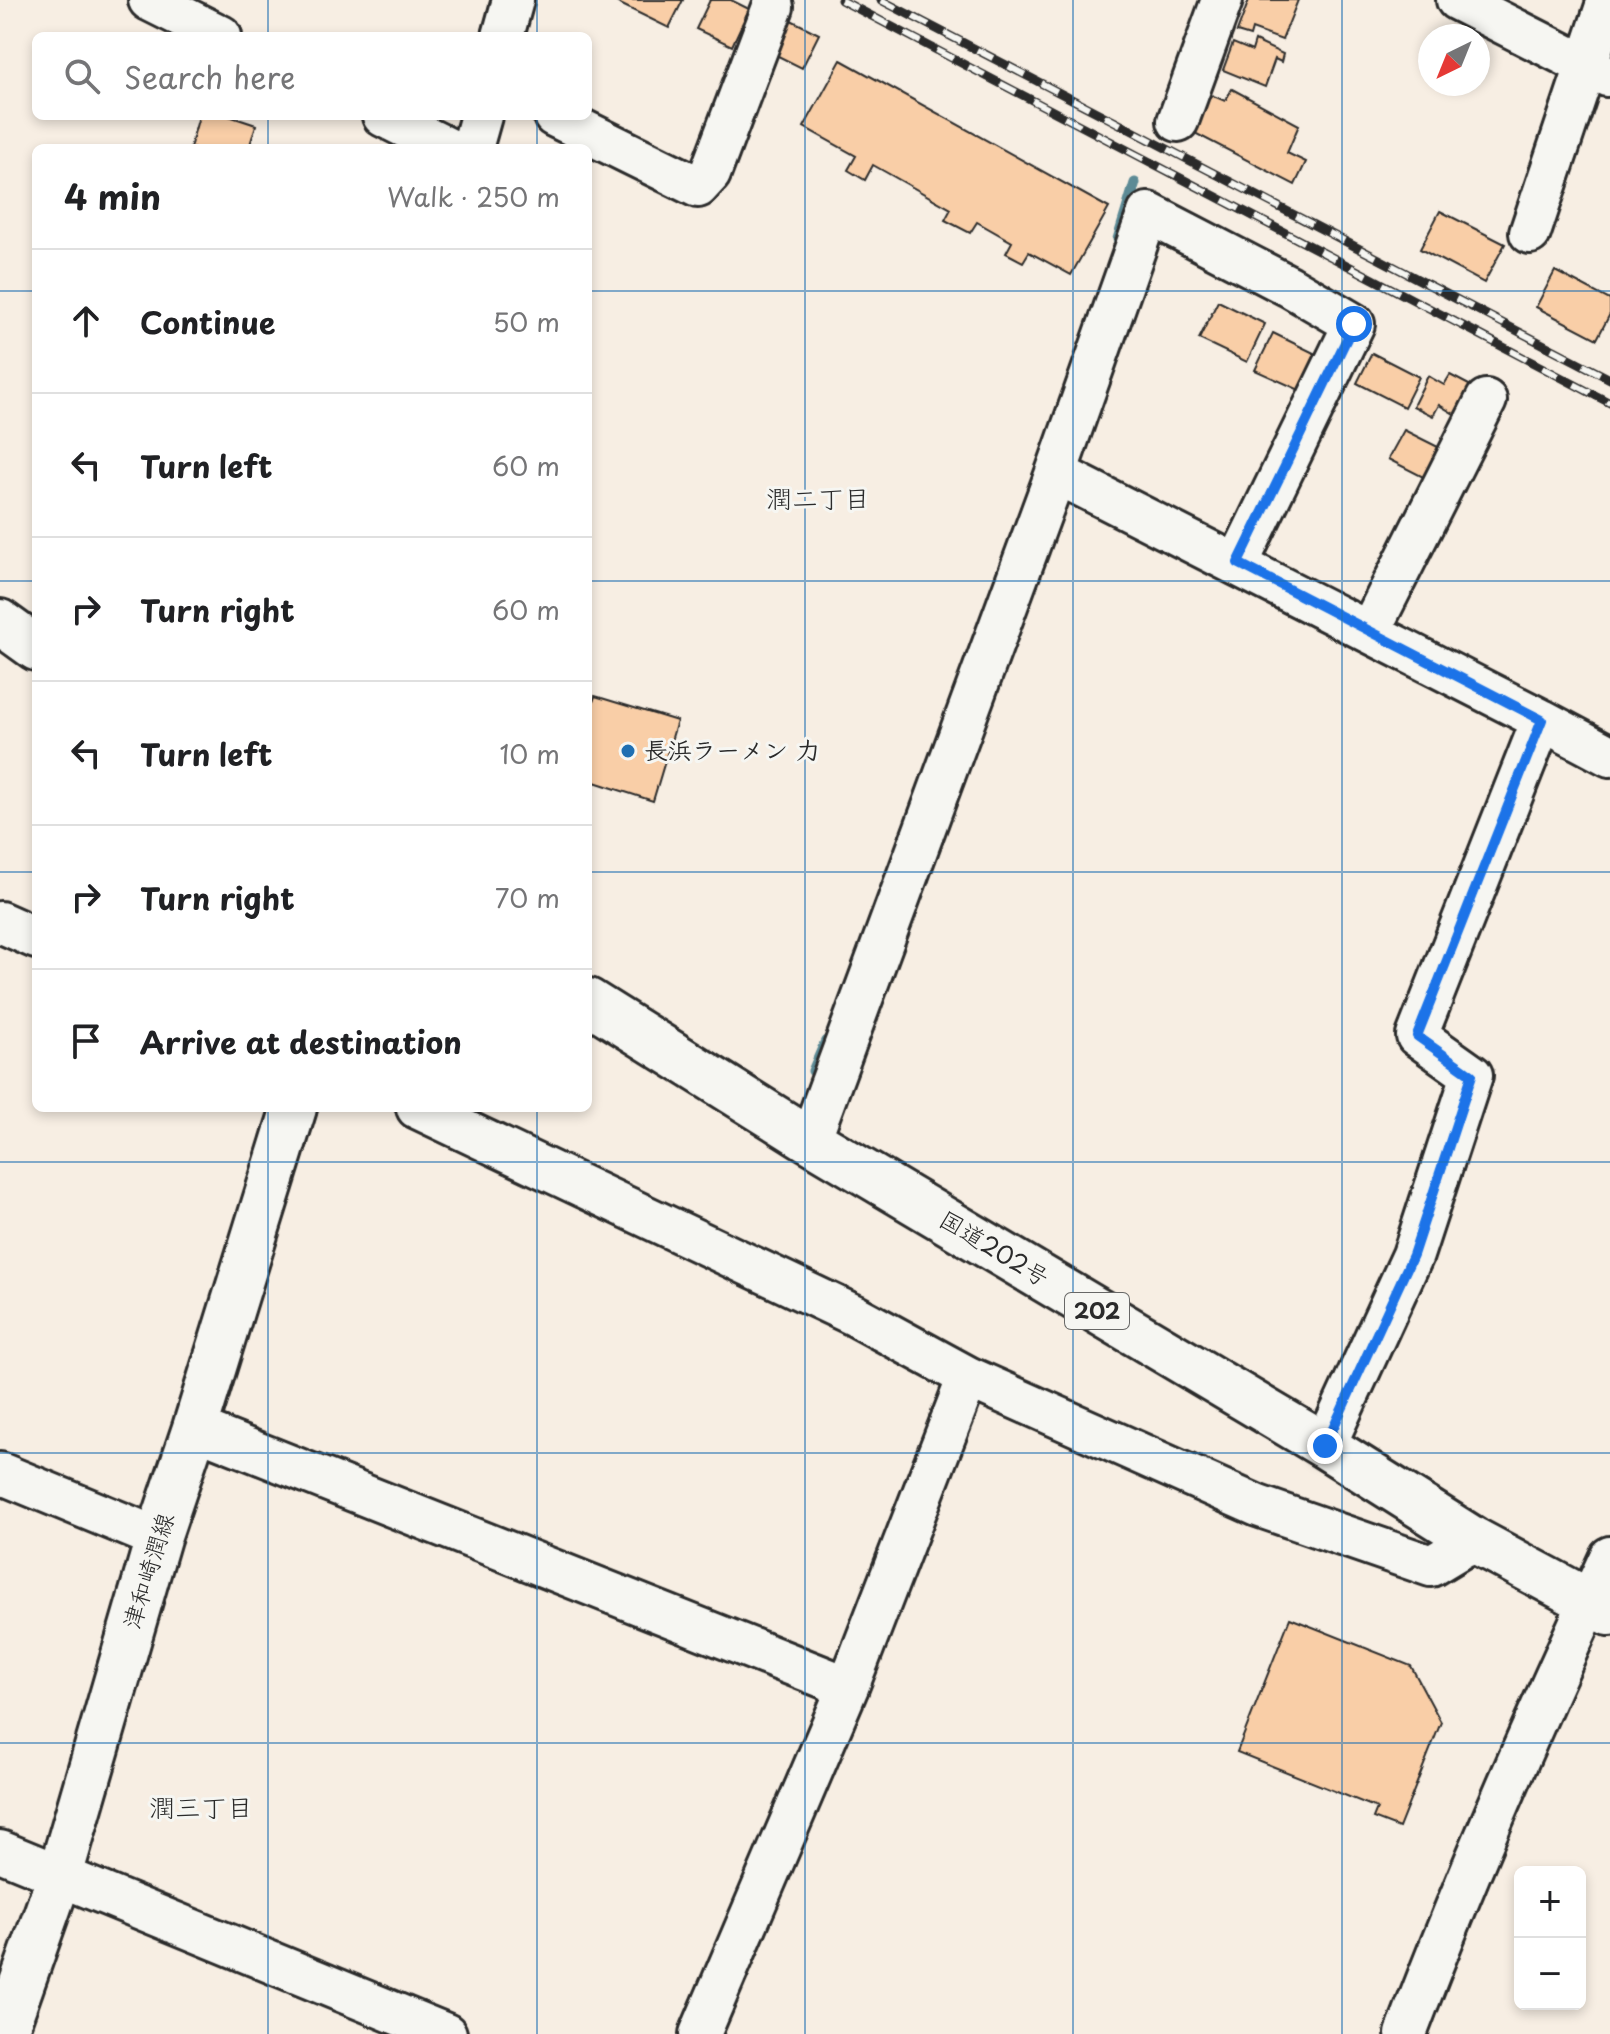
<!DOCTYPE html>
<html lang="en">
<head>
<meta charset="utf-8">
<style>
  :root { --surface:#fff; --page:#f6f6f6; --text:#202124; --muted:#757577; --line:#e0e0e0 }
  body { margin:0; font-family:"Playpen Sans","Klee One",sans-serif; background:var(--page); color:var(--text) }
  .controls { position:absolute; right:24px; bottom:24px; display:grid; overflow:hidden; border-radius:12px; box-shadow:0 4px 12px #0003 }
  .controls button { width:72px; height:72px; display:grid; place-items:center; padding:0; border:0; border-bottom:2px solid var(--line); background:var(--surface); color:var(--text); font:40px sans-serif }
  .compass { position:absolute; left:1418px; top:24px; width:72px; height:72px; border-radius:50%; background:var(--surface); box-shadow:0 4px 12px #0003; rotate:223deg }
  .stop { position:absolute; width:24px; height:24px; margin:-18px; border:6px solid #1a73e8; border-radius:50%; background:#fff }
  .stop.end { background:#1a73e8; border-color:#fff; box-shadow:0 2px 8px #0008 }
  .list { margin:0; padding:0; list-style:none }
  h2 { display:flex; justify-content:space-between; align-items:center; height:104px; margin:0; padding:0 32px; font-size:34px }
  h2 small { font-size:26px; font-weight:400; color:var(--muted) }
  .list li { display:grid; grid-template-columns:52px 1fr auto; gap:24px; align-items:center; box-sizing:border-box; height:144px; padding:0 32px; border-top:2px solid var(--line) }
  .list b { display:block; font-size:30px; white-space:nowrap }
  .list em { font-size:26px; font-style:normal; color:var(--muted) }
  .icon { flex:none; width:44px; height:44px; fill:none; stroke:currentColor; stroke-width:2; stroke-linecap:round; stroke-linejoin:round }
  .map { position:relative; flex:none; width:1610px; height:2034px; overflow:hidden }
  .search { position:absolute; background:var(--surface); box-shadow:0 4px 12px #0003; left:32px; top:32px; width:560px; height:88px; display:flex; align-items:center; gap:20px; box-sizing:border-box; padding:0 28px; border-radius:12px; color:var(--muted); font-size:30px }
  .panel { position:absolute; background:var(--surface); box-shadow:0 4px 12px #0003; left:32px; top:144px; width:560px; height:968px; border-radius:12px }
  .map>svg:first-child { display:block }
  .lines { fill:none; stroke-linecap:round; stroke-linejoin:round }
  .stream { stroke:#5c8a95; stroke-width:11 }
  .building { fill:#f9cea7; stroke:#2b2b2b; stroke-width:2 }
  .street-casing { stroke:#2b2b2b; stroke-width:46 }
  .secondary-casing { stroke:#2b2b2b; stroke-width:50 }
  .highway-casing { stroke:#2b2b2b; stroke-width:50 }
  .street { stroke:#f6f6f2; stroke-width:40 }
  .secondary { stroke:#f6f6f2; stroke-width:44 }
  .highway { stroke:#f6f6f2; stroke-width:44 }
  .rail-casing { stroke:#2b2b2b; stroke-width:9 }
  .rail { stroke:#f6f6f2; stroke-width:6; stroke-dasharray:18; stroke-linecap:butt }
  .route { stroke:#1a73e8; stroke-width:10 }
  .grid { fill:none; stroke:#1f6fb2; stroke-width:2; stroke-opacity:0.55 }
  .poi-dot { fill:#1f6fb2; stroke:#f6f6f2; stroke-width:3 }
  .labels { text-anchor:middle; stroke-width:6; stroke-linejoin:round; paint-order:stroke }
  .shield { fill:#f6f6f2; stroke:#686867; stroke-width:2 }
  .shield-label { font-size:22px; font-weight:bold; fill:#2b2b2b }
  .poi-label { font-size:24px; font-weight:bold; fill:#2b2b2b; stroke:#f6f6f2; text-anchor:start }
  .street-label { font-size:24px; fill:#2b2b2b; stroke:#f6f6f2 }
  .neighbourhood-label { font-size:26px; fill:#2b2b2b; stroke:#f6f6f2 }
</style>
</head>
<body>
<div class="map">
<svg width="1610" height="2034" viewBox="0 0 1610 2034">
  <rect width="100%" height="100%" fill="#f7eee3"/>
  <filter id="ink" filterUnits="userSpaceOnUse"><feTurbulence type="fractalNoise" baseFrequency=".0125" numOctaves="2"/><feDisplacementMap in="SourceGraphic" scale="16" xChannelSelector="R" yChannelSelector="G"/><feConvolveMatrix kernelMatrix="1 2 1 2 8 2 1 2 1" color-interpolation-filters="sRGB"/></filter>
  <g filter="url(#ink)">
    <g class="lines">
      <path class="stream" d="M 1118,239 L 1135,183
        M 813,1071 L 826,1041"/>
    </g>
    <path class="building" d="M 620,0 L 683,0 L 669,28 L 618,3 Z
      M 710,0 L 731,0 L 749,9 L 732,46 L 696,29 Z
      M 1249,0 L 1298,0 L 1282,40 L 1252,29 L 1250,36 L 1237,32 Z
      M 787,18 L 819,34 L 802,68 L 770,52 Z
      M 1255,41 L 1283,54 L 1281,62 L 1275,59 L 1265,87 L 1223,70 L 1233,43 L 1252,51 Z
      M 841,60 L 1109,208 L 1071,275 L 1029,252 L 1023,262 L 1006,253 L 1012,242 L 977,222 L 970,233 L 945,220 L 951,209 L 873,165 L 865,180 L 848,170 L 856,156 L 804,127 Z
      M 1232,89 L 1299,125 L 1287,153 L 1306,162 L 1295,185 L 1187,129 L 1202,91 L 1225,101 Z
      M 199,116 L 229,116 L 256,125 L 249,148 L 190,148 Z
      M 1440,211 L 1505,244 L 1484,283 L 1420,249 Z
      M 1555,271 L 1610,300 L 1610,314 L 1597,339 L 1536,307 Z
      M 1218,301 L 1265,324 L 1247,362 L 1199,339 Z
      M 1273,333 L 1322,357 L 1306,393 L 1255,370 Z
      M 1372,353 L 1419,377 L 1404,407 L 1357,383 Z
      M 1450,375 L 1471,386 L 1456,415 L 1439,405 L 1433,416 L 1413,406 L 1428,376 L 1444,385 Z
      M 1404,430 L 1444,450 L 1429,480 L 1388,459 Z
      M 595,696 L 677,721 L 653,801 L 588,780 L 588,718 Z
      M 1290,1618 L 1411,1666 L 1441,1722 L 1399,1828 L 1373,1818 L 1377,1808 L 1237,1752 Z"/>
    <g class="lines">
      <g class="street-casing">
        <path id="street" d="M 149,0 L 221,36
          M 1457,0 L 1607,76
          M 503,36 L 513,0
          M 383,116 L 447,148
          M 554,116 L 698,187 L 710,174 L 773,7
          M 1178,121 L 1222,0
          M 472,148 L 481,116
          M 1530,233 L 1608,0
          M 1056,473 L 1542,720 L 1417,1036 L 1472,1075 L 1413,1255 L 1325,1446
          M 1370,630 L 1486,400
          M 1542,720 L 1610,756
          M 0,922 L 36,938
          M 417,1108 L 854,1315 L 968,1377 L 1258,1506 L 1431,1566 L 1474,1540
          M 810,1140 L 1056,473 L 1148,213 L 1289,286 L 1354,324 L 1238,563
          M 195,1428 L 848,1687
          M 0,1473 L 158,1538
          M 0,1851 L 446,2034
          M 700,2034 L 848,1687 L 968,1377
          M 1406,2034 C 1467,1872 1537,1714 1610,1557"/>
      </g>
      <g class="secondary-casing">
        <path id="secondary" d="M 4,2034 L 60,1875 L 158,1538 L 195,1428 L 294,1108"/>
      </g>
      <g class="highway-casing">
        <path id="highway" d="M 0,622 L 36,648
          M 588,1001 L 810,1140 L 1325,1446 L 1474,1540 L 1610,1613"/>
      </g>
      <use href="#street" class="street"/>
      <use href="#secondary" class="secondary"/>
      <use href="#highway" class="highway"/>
      <g class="rail-casing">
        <path id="rail" d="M 841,0 L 1610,403
          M 881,0 L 1610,379"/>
      </g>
      <use href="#rail" class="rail"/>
    </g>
  </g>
  <g class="lines" filter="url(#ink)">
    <path class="route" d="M 1325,1446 L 1413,1255 L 1472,1075 L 1417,1036 L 1542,720 L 1238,563 L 1354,324"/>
  </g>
  <path class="grid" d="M 268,0 L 268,36M 537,0 L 537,36M 805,0 L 805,2034M 1073,0 L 1073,2034M 1342,0 L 1342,2034M 268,116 L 268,148M 537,116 L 537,148M 0,291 L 36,291M 588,291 L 1610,291M 0,581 L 36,581M 588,581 L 1610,581M 0,872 L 36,872M 588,872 L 1610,872M 268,1108 L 268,2034M 537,1108 L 537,2034M 0,1162 L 1610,1162M 0,1453 L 1610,1453M 0,1743 L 1610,1743"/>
  <circle class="poi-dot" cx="628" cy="751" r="8"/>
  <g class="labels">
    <rect class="shield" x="1065" y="1293" width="64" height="36" rx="6"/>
    <g class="shield-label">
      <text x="1097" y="1319">202</text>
    </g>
    <g class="poi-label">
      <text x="644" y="759">長浜ラーメン 力</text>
    </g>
    <g class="street-label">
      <text transform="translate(994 1249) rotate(31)" y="8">国道202号</text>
      <text transform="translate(149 1571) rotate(-73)" y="8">津和崎潤線</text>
    </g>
    <g class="neighbourhood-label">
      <text x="818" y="508">潤二丁目</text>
      <text x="201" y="1817">潤三丁目</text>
    </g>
  </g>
</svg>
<div class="controls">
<button>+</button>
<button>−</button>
</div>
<svg class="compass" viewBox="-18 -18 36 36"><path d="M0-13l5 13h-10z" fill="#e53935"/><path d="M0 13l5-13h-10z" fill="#757577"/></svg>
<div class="stop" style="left:1354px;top:324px"></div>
<div class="stop end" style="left:1325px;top:1446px"></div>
<div class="search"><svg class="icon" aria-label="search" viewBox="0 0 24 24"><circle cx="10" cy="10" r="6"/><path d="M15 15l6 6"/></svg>Search here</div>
<section class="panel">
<h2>4 min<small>Walk · 250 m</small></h2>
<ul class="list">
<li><svg class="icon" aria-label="ahead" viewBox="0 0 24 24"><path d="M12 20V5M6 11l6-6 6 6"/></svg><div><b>Continue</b></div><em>50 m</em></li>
<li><svg class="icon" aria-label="left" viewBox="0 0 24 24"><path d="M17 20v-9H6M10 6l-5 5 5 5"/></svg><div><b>Turn left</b></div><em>60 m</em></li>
<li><svg class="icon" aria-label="right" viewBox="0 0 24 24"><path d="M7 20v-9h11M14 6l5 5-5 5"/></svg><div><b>Turn right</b></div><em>60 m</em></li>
<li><svg class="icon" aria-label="left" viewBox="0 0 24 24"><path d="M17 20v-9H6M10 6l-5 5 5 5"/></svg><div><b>Turn left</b></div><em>10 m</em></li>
<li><svg class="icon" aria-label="right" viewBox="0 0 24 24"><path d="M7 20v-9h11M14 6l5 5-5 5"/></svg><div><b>Turn right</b></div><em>70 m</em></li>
<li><svg class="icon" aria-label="arrive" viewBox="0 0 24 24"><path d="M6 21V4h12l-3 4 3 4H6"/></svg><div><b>Arrive at destination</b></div></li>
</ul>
</section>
</div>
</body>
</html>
